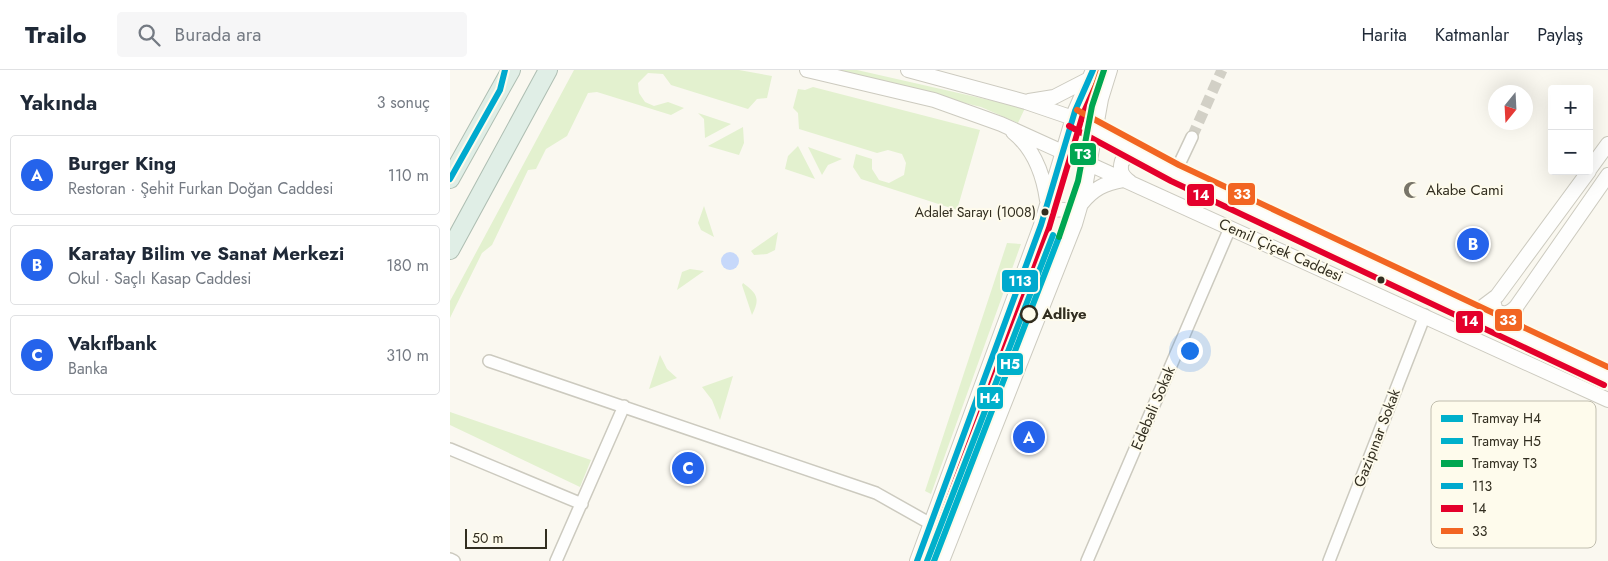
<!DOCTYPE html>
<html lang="tr">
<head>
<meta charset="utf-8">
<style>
  :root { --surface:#fff; --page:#f6f6f7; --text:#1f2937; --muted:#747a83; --line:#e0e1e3; --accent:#2563eb }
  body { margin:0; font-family:Jost,sans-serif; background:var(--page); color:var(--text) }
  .controls { position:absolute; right:15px; top:15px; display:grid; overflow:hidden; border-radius:5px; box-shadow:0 5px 20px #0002 }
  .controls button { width:45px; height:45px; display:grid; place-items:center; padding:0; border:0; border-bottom:1px solid var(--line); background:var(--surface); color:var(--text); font:25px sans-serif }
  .compass { position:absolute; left:1038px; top:15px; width:45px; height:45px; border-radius:50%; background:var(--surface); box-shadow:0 5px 20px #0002; rotate:198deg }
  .scale { position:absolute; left:15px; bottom:12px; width:82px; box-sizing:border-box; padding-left:5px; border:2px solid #322e20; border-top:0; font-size:14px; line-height:18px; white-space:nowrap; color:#322e20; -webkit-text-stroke:4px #fefbec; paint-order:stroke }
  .you { position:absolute; left:739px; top:280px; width:18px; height:18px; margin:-12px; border:4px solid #fff; border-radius:50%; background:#1a73e8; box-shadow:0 0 0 8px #1a73e833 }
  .badge { display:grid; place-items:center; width:32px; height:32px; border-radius:50%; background:var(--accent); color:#fff; font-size:16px; font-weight:700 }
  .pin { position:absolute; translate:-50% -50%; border:2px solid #fff; box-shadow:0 1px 5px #0006 }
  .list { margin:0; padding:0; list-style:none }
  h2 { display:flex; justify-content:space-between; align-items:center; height:65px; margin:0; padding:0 20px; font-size:21px }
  h2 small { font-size:16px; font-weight:400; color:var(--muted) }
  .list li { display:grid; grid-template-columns:32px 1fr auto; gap:15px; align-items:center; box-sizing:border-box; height:80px; margin:0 10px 10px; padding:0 10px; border:1px solid var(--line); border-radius:5px }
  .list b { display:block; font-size:19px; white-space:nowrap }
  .list p { margin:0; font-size:16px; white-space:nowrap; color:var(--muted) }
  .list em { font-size:16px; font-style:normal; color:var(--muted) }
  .icon { flex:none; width:28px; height:28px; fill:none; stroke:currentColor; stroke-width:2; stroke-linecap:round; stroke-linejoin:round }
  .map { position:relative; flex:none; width:1158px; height:491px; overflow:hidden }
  header { display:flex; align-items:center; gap:30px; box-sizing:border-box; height:70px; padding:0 25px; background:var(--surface); border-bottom:1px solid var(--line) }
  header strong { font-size:24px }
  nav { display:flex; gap:28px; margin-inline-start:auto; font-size:18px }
  .search { width:350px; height:45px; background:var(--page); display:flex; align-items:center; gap:12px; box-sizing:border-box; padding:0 18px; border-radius:5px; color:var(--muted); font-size:19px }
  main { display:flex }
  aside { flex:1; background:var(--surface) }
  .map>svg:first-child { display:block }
  .green { fill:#e3f1cf }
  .water { fill:#c6d8fa }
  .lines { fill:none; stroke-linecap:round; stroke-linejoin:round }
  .minor-tunnel { stroke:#d2d0c6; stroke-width:11; stroke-dasharray:11 5.5; stroke-linecap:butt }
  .minor-casing { stroke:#cccabf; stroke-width:14 }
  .tertiary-casing { stroke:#cccabf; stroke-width:16 }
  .trunk-casing { stroke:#aebeb2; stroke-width:20 }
  .minor { stroke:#fefefd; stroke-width:11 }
  .tertiary { stroke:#fefefd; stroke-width:14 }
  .trunk { stroke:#e0eee6; stroke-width:18 }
  .bus-1-casing { stroke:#fefbec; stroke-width:10 }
  .bus-2-casing { stroke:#fefbec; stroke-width:10 }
  .bus-3-casing { stroke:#fefbec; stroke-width:10 }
  .bus-1 { stroke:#00a9ce; stroke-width:6 }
  .bus-2 { stroke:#e4002b; stroke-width:6 }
  .bus-3 { stroke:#f26522; stroke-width:6 }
  .tram-1-casing { stroke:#fefbec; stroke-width:10 }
  .tram-2-casing { stroke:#fefbec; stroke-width:10 }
  .tram-3-casing { stroke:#fefbec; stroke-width:10 }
  .tram-1 { stroke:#00b0cb; stroke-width:6 }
  .tram-2 { stroke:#00b0cb; stroke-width:6 }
  .tram-3 { stroke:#00a651; stroke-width:6 }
  .bus-dot { fill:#322e20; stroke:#fefbec; stroke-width:2 }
  .stop-dot { fill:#fefbec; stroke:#322e20; stroke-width:2.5 }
  .labels { text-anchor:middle; stroke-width:4; stroke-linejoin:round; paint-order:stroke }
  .bus-label { font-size:14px; fill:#322e20; stroke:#fefbec; text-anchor:end }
  .poi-label { font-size:15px; fill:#322e20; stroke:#fefbec; text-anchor:start }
  .street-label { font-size:15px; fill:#322e20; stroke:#fefbec }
  .stop-label { font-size:15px; font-weight:bold; fill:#322e20; stroke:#fefbec; text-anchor:start }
  .key { fill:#fefbec; stroke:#c1beaf; stroke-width:1 }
  .key-label { font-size:14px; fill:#322e20 }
  .line-badge { stroke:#fefbec; stroke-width:2 }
  .badge-label { font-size:14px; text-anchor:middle; font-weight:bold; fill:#fff }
</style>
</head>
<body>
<header>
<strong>Trailo</strong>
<div class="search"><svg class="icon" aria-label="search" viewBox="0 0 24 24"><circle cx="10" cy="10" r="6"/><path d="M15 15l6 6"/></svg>Burada ara</div>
<nav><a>Harita</a><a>Katmanlar</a><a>Paylaş</a></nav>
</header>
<main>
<aside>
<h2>Yakında<small>3 sonuç</small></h2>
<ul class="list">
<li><span class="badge">A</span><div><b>Burger King</b><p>Restoran · Şehit Furkan Doğan Caddesi</p></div><em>110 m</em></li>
<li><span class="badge">B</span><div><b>Karatay Bilim ve Sanat Merkezi</b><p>Okul · Saçlı Kasap Caddesi</p></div><em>180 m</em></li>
<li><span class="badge">C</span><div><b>Vakıfbank</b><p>Banka</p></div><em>310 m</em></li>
</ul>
</aside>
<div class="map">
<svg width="1158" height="491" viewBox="0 0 1158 491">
  <rect width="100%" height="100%" fill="#faf8f0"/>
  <path class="green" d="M 124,0 L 289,0 L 322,6 L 317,28 L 307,29 L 298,39 L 221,15 L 213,4 L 198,3 L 188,13 L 189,23 L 195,32 L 204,36 L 218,32 L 234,38 L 221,45 L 147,22 L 138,23 L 117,66 L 96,79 L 86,99 L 78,100 L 42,175 L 32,183 L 0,248 L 0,231 Z
    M 379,0 L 407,0 L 575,38 L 568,53 L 531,37 Z
    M 363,17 L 530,60 L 507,140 L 411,109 L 403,97 L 406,84 L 422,89 L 422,99 L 429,110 L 439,113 L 454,105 L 456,93 L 452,84 L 438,80 L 427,83 L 349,59 L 348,43 L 343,38 L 348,19 L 355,20 Z
    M 248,43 L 281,54 L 255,68 L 254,49 Z
    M 293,57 L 294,73 L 289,85 L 258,76 Z
    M 348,76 L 365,109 L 335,99 L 338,86 Z
    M 358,77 L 392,89 L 378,95 L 372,105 Z
    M 254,136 L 264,167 L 251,160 L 248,153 Z
    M 328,162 L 325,180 L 317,184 L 304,185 L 301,181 Z
    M 557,173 L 571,174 L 481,424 L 475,421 Z
    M 240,199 L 254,201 L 227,220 L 232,202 Z
    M 293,213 C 308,224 310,229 302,245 L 292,215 Z
    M 210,285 L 217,299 L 227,308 L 199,319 Z
    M 283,306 L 270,350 L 262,330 L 252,317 Z
    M 0,342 L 141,390 L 130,417 L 0,355 Z"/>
  <path class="water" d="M271 191a9 9 0 1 1 18 0a9 9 0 1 1-18 0Z"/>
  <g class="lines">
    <path class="minor-tunnel" d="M 742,67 L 772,0"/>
    <g class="minor-casing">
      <path id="minor" d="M 725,103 L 742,67
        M 39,291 L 426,423 L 481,454
        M 0,379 L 132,434
        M 0,489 L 4,491
        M 106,491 L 174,336
        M 637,491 L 780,158
        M 879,491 L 975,245"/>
    </g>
    <g class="tertiary-casing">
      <path id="tertiary" d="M 357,0 L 484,30 L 551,54 L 1158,330
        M 458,0 L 576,32 L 623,48 L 725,103 L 1158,307
        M 579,31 L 604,27 L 639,9
        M 563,62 C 584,79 593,103 597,130
        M 1139,100 L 1158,74
        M 680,112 C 672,106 669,101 672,91 L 680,85 L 692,85
        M 632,133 C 643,119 655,113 673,110
        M 592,152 L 602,140 C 613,139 618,139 625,147 L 625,154
        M 1043,231 L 1046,241 C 1054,245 1059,244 1066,237
        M 1015,240 L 1031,238 L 1047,226 L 1139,101
        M 1074,268 L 1065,254 L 1066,237 L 1158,105
        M 467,491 L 591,155 L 625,41 L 643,0
        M 492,491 L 625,154 L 634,123 L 651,29 L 660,0"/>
    </g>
    <g class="trunk-casing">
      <path id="trunk" d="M 0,109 L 61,0
        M 0,180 L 98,0"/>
    </g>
    <use href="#minor" class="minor"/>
    <use href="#tertiary" class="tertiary"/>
    <use href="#trunk" class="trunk"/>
    <g class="bus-1-casing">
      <path id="bus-1" d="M 0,109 L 50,20 L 55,0
        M 467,491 L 591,155 L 625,41 L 643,0"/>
    </g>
    <g class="bus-2-casing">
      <path id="bus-2" d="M 619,56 L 721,111 L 1154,315
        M 476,491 L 599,158 L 633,44 L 651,4"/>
    </g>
    <g class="bus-3-casing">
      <path id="bus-3" d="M 627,40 L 729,95 L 1158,297
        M 629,105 L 642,28 L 651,0"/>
    </g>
    <use href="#bus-1" class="bus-1"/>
    <use href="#bus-2" class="bus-2"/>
    <use href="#bus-3" class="bus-3"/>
    <g class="tram-1-casing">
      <path id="tram-1" d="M 477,491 L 603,165"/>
    </g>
    <g class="tram-2-casing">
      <path id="tram-2" d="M 484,491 L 609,167"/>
    </g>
    <g class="tram-3-casing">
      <path id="tram-3" d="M 609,167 L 628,111 L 642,36 L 654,0"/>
    </g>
    <use href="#tram-1" class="tram-1"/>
    <use href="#tram-2" class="tram-2"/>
    <use href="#tram-3" class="tram-3"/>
  </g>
  <defs>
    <g id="mosque-bare" transform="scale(1.35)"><path d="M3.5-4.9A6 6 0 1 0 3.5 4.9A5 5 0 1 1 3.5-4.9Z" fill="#787569" stroke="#fefbec" stroke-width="2.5" paint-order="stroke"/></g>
  </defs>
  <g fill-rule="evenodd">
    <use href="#mosque-bare" x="962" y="120"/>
  </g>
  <g class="bus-dot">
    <circle cx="595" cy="142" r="4.5"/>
    <circle cx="931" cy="210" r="4.5"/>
  </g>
  <circle class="stop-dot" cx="579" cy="244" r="8"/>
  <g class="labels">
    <g class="bus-label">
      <text x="586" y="147">Adalet Sarayı (1008)</text>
    </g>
    <g class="poi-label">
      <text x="976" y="125">Akabe Cami</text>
    </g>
    <g class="street-label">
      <text transform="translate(831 180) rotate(24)" y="5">Cemil Çiçek Caddesi</text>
      <text transform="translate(703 338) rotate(-67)" y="5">Edebali Sokak</text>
      <text transform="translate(927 368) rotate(-69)" y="5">Gazipınar Sokak</text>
    </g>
    <g class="stop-label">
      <text x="592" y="249">Adliye</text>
    </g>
  </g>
  <rect x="981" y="331" width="165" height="147" rx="8" class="key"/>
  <rect x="991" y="345" width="22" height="7" fill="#00b0cb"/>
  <rect x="991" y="368" width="22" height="6" fill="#00b0cb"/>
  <rect x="991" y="390" width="22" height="7" fill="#00a651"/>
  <rect x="991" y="413" width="22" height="6" fill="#00a9ce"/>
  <rect x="991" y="435" width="22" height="7" fill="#e4002b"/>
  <rect x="991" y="458" width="22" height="6" fill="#f26522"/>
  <g class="key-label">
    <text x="1022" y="353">Tramvay H4</text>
    <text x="1022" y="376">Tramvay H5</text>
    <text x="1022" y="398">Tramvay T3</text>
    <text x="1022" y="421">113</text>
    <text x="1022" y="443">14</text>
    <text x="1022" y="466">33</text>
  </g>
  <g class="line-badge">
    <rect x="619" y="72" width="28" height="24" rx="5" fill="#00a651"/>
    <rect x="777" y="112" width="29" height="24" rx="5" fill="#f26522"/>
    <rect x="736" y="113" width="29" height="24" rx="5" fill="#e4002b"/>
    <rect x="551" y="199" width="38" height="24" rx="5" fill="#00a9ce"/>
    <rect x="1044" y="238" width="29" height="24" rx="5" fill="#f26522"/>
    <rect x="1005" y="240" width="29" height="24" rx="5" fill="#e4002b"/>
    <rect x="546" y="282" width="28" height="24" rx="5" fill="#00b0cb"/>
    <rect x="526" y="316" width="28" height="24" rx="5" fill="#00b0cb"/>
  </g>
  <g class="badge-label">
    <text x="633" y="89">T3</text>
    <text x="792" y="129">33</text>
    <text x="751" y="130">14</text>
    <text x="570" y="216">113</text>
    <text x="1058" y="255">33</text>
    <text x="1020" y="256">14</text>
    <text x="560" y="299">H5</text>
    <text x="540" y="333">H4</text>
  </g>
</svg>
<div class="controls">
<button>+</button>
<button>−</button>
</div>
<svg class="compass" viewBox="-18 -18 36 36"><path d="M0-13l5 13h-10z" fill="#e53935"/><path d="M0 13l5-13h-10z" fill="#747a83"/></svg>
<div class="scale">50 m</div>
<div class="you"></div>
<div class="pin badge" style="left:579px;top:367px">A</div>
<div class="pin badge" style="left:1023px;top:174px">B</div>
<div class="pin badge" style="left:238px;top:398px">C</div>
</div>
</main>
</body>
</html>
